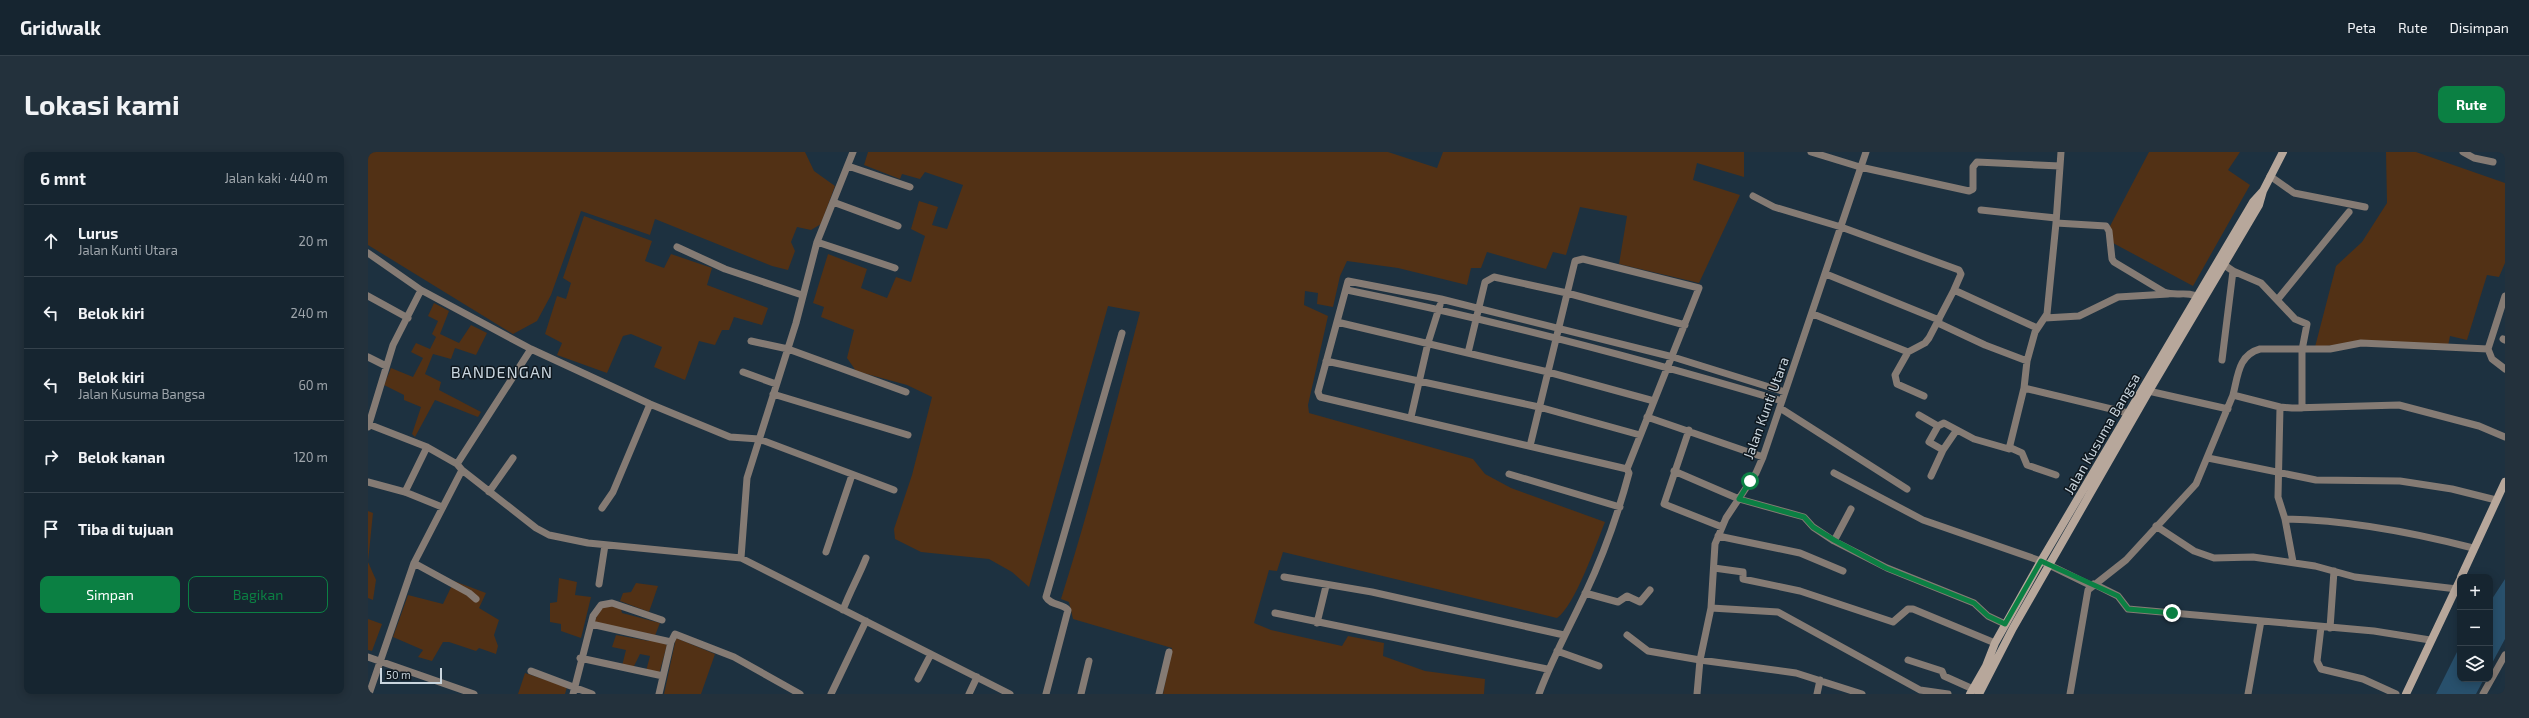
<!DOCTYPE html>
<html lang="id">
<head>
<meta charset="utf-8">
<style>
  :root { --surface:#162530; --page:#23313c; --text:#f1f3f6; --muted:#9ea5ab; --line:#35424c; --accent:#0b8043 }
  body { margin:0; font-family:"Exo 2",sans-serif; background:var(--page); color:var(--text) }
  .controls { position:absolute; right:12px; bottom:12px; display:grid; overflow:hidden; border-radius:8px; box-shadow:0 2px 10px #0003 }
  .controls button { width:36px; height:36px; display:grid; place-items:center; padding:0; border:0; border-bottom:1px solid var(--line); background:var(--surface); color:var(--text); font:20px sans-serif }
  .scale { position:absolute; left:12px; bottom:10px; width:62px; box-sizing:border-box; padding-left:4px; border:2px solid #c9d5de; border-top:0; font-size:11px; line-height:14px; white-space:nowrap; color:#c9d5de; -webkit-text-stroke:3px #0f181f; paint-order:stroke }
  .stop { position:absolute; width:12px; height:12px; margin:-9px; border:3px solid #0b8043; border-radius:50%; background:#fff }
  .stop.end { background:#0b8043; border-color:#fff; box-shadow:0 1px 4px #0008 }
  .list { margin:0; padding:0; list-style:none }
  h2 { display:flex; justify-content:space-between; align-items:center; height:52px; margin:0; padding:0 16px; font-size:17px }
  h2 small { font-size:13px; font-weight:400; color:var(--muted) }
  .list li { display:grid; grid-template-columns:26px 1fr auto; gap:12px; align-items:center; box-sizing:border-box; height:72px; padding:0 16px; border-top:1px solid var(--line) }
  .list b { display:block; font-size:15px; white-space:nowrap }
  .list p { margin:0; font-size:13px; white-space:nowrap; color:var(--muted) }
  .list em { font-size:13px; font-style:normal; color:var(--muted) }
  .actions { display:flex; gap:8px; padding:12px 16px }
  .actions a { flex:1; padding:9px 0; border:1px solid var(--accent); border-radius:8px; text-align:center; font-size:14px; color:var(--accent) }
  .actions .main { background:var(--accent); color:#fff }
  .icon { flex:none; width:22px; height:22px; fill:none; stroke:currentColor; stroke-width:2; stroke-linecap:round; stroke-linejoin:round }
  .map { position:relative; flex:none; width:2137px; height:542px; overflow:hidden; border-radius:8px }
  header { display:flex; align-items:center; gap:24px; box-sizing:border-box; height:56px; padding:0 20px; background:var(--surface); border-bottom:1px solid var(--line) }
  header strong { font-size:19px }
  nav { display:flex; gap:22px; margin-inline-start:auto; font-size:14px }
  .intro { display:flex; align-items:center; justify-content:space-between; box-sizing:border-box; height:96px; padding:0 24px }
  h1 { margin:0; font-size:28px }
  .button { padding:10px 18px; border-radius:8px; background:var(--accent); color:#fff; font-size:14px; font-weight:700 }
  main { display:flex; gap:24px; padding:0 24px }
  aside { flex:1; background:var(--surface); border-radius:8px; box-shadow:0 2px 10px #0003 }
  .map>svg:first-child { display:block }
  .green { fill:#523115 }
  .water { fill:#28506c }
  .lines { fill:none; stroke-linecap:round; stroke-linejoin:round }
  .street { stroke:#857b74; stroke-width:7 }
  .secondary { stroke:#b7a79b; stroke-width:8 }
  .route { stroke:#0b8043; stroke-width:5 }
  .labels { text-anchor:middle; stroke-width:3; stroke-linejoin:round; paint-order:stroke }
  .street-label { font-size:14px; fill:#c9d5de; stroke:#0f181f }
  .quarter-label { font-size:16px; letter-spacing:1px; fill:#c9d5de; stroke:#0f181f }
</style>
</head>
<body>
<header>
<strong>Gridwalk</strong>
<nav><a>Peta</a><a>Rute</a><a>Disimpan</a></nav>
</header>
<div class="intro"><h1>Lokasi kami</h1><a class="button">Rute</a></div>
<main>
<aside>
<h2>6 mnt<small>Jalan kaki · 440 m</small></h2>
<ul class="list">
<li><svg class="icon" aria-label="ahead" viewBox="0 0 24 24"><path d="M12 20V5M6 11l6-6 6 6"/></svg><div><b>Lurus</b><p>Jalan Kunti Utara</p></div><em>20 m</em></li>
<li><svg class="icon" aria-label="left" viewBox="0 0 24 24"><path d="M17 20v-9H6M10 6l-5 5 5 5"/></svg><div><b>Belok kiri</b></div><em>240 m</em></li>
<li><svg class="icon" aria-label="left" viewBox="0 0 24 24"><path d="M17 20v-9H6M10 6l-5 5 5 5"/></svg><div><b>Belok kiri</b><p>Jalan Kusuma Bangsa</p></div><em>60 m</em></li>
<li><svg class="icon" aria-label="right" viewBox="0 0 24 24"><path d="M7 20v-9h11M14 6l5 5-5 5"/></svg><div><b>Belok kanan</b></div><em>120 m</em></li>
<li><svg class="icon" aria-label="arrive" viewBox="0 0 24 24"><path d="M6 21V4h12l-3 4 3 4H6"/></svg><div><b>Tiba di tujuan</b></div></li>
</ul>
<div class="actions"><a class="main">Simpan</a><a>Bagikan</a></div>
</aside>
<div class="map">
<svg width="2137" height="542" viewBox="0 0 2137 542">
  <rect width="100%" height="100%" fill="#1d3140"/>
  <path class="green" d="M 0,0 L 437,0 L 446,19 L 467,34 L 453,72 L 443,78 L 429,75 L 423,90 L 427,99 L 420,118 L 404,114 L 287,67 L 282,83 L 213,59 L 183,143 L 169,169 L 145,182 L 0,93 Z
    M 500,0 L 1020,0 L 1069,16 L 1075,0 L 1376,0 L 1376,25 L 1329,11 L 1325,28 L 1372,43 L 1331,131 L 1251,112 L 1259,64 L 1212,55 L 1198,103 L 1185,100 L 1178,117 L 1119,100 L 1113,116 L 1103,116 L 1099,133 L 1030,116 L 979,109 L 972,124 L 965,155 L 949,152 L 950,141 L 937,139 L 936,153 L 960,164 L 940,253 L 941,261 L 1105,307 L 1117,322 L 1143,336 L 1237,370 C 1228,392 1207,454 1189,466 L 915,400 L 909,419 L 901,418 L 886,471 L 903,478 L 974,494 L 980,484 L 1016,491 L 1015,504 L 1057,519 L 1117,527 L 1116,542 L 795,542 L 804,496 L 705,467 L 701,450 L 693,447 C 723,352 747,256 772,160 L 740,154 L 661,435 L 644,420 L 621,407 L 553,400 L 527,387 L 526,377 L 544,323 L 564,245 L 539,233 L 488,219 L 479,206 L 486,178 L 453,165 L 456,155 L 445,151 L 460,102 L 499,117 L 493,136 L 519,146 L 528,125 L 543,130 L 557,84 L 543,77 L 551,49 L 570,55 L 564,73 L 579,77 L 595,33 L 557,20 L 552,27 L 534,22 L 532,27 L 496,13 Z
    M 1781,0 L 1872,0 L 1860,18 L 1882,33 L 1825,134 L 1745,91 L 1741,76 Z
    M 2018,0 L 2048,0 L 2137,31 L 2137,111 L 2131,125 L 2119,123 L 2099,188 L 2082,184 L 2080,194 L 1979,192 L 1947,195 L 1968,114 L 1994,90 L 2019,51 Z
    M 216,64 L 284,89 L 277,109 L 296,116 L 303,102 L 344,116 L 339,133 L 400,156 L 394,173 L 366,165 L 361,178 L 354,178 L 347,193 L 331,189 L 317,228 L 286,215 L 294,195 L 263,182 L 255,184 L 239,221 L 189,203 L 194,191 L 177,182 L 189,144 L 198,147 L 203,131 L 195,126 Z
    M 66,151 L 81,159 L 72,182 L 91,191 L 103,173 L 119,181 L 108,203 L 87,196 L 83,207 L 65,202 L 57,222 L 73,230 L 71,238 L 113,260 L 110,265 L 67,248 L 47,285 L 44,282 L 53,255 L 36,248 L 36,243 L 16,233 L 23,216 L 45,225 L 55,206 L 43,200 L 48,191 L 62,197 L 68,185 L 64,182 L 70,169 L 60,164 Z
    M 0,359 L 5,361 L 0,410 L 8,428 L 5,448 L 0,446 Z
    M 191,426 L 209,430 L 207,443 L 223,445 L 213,486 L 193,479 L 193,472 L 182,470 L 182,451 L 189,450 Z
    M 86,429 L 118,441 L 111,456 L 131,468 L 126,483 L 130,494 L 128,502 L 111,496 L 108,499 L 81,490 L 75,490 L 64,509 L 50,505 L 55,498 L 25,485 L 40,443 L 75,452 Z
    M 268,431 L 290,434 L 281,460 L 252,449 L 255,441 L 263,440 Z
    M 240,453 L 253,457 L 254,461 L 292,471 L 286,486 L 299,493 L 291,522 L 278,519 L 282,504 L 272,502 L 265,516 L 254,514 L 258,498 L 244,495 L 248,483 L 281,489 L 283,482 L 226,471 L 233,454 Z
    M 0,467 L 14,472 L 4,499 L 0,498 Z
    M 308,486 L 347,502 L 333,542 L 296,542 Z
    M 157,521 L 199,535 L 197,542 L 150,542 Z"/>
  <path class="water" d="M 2137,427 L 2137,487 L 2122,515 L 2122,450 Z
    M 2092,494 L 2092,527 L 2116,527 L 2108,542 L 2068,542 Z"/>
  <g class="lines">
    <path class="street" d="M 1443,0 L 1492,15 L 1601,39 L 1605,37 L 1605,15 L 1609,10 L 1692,14
      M 1693,0 L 1688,71 L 1738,74 L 1741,79 L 1744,107 L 1746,110 L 1796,140 C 1809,145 1818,138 1833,146
      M 2095,0 L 2106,6 L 2125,10
      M 480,14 L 542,35
      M 1902,24 L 1926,41 L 1997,55
      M 1385,44 L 1406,55 L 1473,75 L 1591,118 L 1593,122 L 1586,138
      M 465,50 L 530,74
      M 1613,58 L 1688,66
      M 1688,71 L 1679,162 L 1667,180 L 1659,209 L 1656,236 L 1760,261
      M 449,90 L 527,116
      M 309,95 L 357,117 L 434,143
      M 0,101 L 53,138 L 163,197
      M 1852,110 L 1865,119 L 1893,131 L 1927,167 L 1939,172 L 1934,198 L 1934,256
      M 1458,122 L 1571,168
      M 979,138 C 1126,168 1270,206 1414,249
      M 0,144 L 40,166
      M 2137,144 L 2120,197 L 2124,207 L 2137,217
      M 1910,147 L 1981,60
      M 1445,162 L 1540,200
      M 1677,166 L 1711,164 L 1750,145 L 1800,142
      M 969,170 L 1180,220 L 1286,249
      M 1570,171 L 1617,193 L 1659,209
      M 2135,187 L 2137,188
      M 383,189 L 420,197 L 538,240
      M 1100,201 L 1117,130 L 1126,125 L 1199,141 L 1317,173
      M 0,205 L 18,214
      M 1854,208 L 1865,119
      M 958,209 L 1171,255 L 1272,283
      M 375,220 L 408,232
      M 1776,238 L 1860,257
      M 405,242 L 540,283
      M 1865,243 C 1870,224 1870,203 1892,197 L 1962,197 L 1993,191 L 2120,197
      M 1556,244 L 1529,232 L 1527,223 L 1540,200 L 1557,191 L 1561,186 L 1586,138 L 1669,176
      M 1912,255 L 1910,345 L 1917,367 L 1925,410
      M 1412,256 L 1539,337
      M 1551,263 L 1570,274 L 1576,271 L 1606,287 L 1641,297 L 1656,236
      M 1043,265 L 1060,191 L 1072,153
      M 1279,265 L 1395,305
      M 0,272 L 59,295 L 89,312
      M 1570,274 L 1561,290 L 1575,298 L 1588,279
      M 0,275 L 25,193 L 53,138
      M 1321,278 L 1296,352 L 1354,375
      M 1162,294 L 1207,109 L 1215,107 L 1331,136 L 1259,317 L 1261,321 C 1250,362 1235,404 1217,442 C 1201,476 1184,507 1171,542
      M 1643,296 L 1654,301 L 1659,313 L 1688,323
      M 1840,306 L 1948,328 L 2032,329 L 2084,337 L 2128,348
      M 1259,317 L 952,245 L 950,240 L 980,129 L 1073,147 L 1305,205 L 1417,240
      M 94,318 L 168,376 L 181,383 L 220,391 L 373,406 L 642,542
      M 1306,319 L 1371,347 L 1436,365 L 1445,375 L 1466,389 L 1519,416 L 1606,451 L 1620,464 L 1637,472
      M 1466,321 L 1555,368 L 1673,409 L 1724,434
      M 1141,322 L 1252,355
      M 1563,324 L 1575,298
      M 0,330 L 37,340 L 74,355
      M 37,340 L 59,295
      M 121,340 L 145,306
      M 234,356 L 245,340 L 282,252
      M 1917,367 C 1981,368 2043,380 2105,396
      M 1788,374 L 1826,399 L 1846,406 L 1885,405 L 1947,414 L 1987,425 L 2089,437
      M 1350,384 L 1432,401 L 1475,419
      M 1466,389 L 1483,357
      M 458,400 L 484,323
      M 373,406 L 379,326 L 428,171 L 449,90 L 485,0
      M 46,411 L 101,441 L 108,447
      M 1346,416 L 1375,420 L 1375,427 L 1432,439 L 1525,470 L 1540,457 L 1545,457 L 1627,491
      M 916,425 L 1004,440 L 1196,483
      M 231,432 L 237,393
      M 1726,432 L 1750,444 L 1760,457 L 2006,479 L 2062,488
      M 1217,441 L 1250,450 L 1259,444 L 1272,450 L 1282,438
      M 1343,456 L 1410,460 L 1552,538 L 1580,542
      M 475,458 C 482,439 491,424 498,406
      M 907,461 L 1179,517
      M 949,471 L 958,434
      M 223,472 L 303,490
      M 1953,475 L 1949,509 L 1953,517 L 1995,527 L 2028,542
      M 1962,476 L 1966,419
      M 1259,483 L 1280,499 L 1332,508 L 1428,521 L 1494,542
      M 1189,499 L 1231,514
      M 0,505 L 106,542
      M 212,506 L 295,524
      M 1540,508 L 1574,519 L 1576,524 L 1605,537
      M 163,519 L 224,542
      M 550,527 L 563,502
      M 1,542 L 46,411 L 94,318 L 89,312 L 163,197 L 282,252 L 362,285 L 391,287 L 526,338
      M 205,542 L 225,464 L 233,453 L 244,451 L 294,468
      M 291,542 L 303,490 L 307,482 L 366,505 L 432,542
      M 463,542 L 498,469
      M 601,542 L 609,525
      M 678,542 L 700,458 C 695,451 683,454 678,445 L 754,181
      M 713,542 L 721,509
      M 791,542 L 801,500
      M 1329,542 L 1332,508 L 1343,456 L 1347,392 L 1358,366 L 1388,321 L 1395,305 L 1498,0
      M 1449,542 L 1452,528
      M 1702,542 L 1720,438 L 1758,408 L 1828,332 L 1865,243 L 1912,255 L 1924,256 L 2031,253 L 2111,274 L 2137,285
      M 1880,542 L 1893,469
      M 2115,542 L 2137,503"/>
    <path class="secondary" d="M 2093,425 L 2137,330
      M 1602,542 L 1618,514 L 1627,491 L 1673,409 L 1885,50 L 1895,39 L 1915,0
      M 1611,542 L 1645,476 L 1781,239 L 1891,53 L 1895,39
      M 2038,542 L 2092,428"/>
  </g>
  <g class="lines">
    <path class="route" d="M 1382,329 L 1371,347 L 1436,365 L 1445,375 L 1466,388 L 1518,416 L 1606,451 L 1620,464 L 1637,472 L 1673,409 L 1750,444 L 1760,457 L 1804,461"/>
  </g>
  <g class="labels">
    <g class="street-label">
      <text transform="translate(1398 256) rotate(-70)" y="5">Jalan Kunti Utara</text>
      <text transform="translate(1734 282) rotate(-60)" y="5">Jalan Kusuma Bangsa</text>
    </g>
    <g class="quarter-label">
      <text x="134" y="226">BANDENGAN</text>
    </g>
  </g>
</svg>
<div class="controls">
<button>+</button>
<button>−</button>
<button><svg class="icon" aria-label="layers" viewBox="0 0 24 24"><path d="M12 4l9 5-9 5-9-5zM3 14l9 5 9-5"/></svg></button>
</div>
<div class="scale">50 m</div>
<div class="stop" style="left:1382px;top:329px"></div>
<div class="stop end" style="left:1804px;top:461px"></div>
</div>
</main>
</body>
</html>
